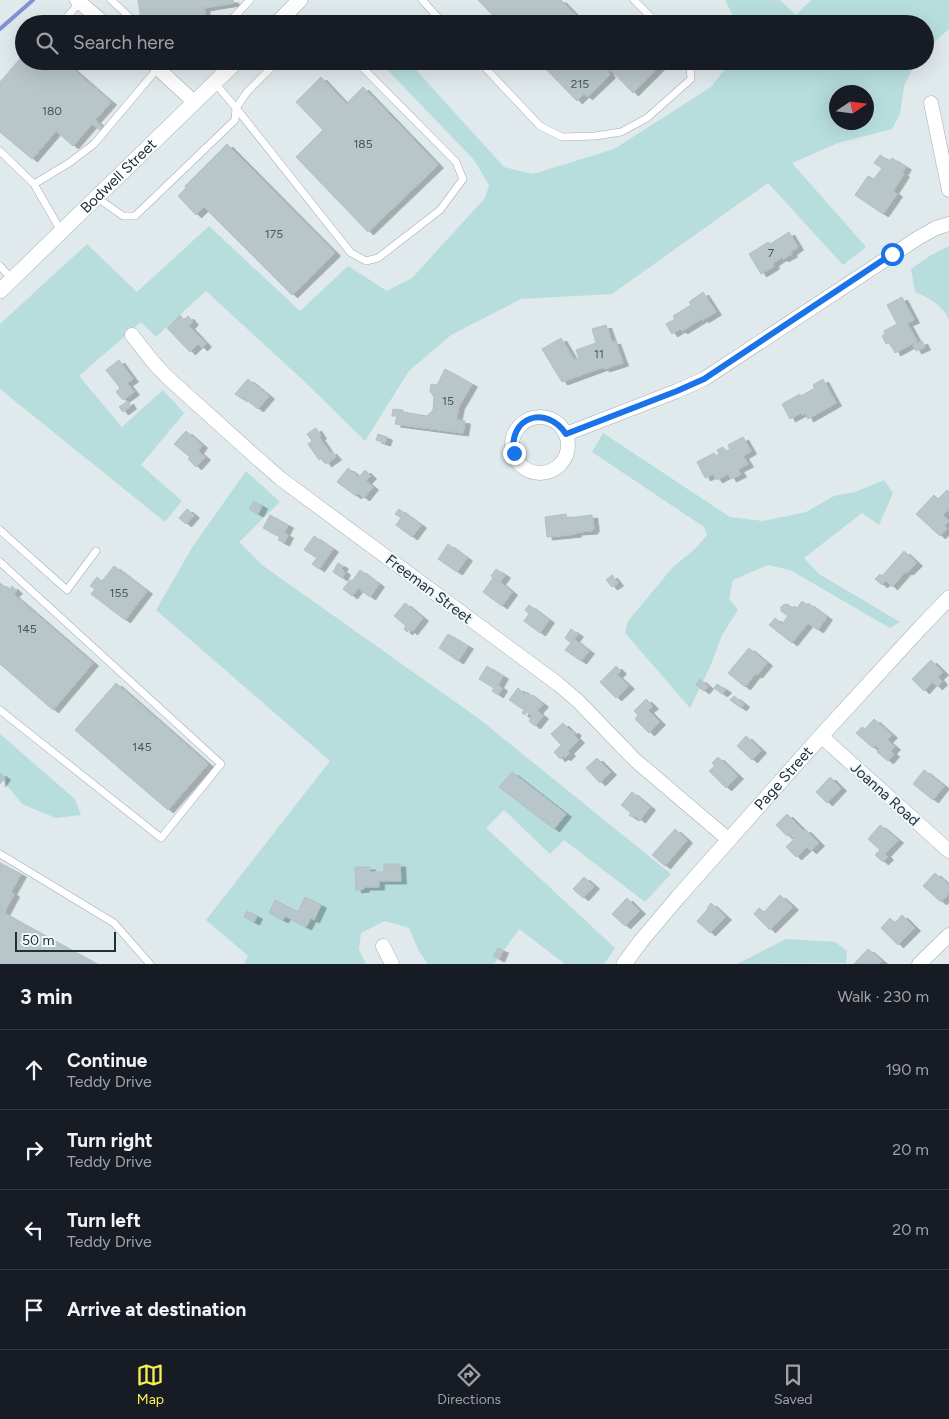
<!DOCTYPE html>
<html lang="en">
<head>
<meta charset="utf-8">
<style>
  :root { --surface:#171b24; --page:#20242c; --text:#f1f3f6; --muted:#9ea1a6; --line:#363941; --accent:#f9ef51 }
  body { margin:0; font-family:Figtree,sans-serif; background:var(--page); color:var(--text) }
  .compass { position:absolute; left:829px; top:85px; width:45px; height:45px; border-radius:50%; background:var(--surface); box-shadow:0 5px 20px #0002; rotate:77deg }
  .scale { position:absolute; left:15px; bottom:12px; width:101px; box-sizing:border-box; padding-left:5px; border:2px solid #20303d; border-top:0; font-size:14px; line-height:18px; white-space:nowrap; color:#20303d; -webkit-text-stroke:4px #f0f7f8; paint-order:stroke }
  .stop { position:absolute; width:15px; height:15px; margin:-11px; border:4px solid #1a73e8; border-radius:50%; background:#fff }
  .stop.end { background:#1a73e8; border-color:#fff; box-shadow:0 1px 5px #0008 }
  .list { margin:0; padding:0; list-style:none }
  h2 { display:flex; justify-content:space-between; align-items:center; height:65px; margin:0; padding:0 20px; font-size:21px }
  h2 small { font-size:16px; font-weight:400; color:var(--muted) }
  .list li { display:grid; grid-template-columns:32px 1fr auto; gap:15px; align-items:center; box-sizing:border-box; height:80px; padding:0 20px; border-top:1px solid var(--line) }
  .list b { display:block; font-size:19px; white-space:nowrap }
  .list p { margin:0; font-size:16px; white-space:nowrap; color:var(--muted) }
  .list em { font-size:16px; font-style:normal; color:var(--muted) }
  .icon { flex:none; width:28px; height:28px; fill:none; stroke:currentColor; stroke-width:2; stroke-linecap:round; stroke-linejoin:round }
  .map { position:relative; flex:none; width:949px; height:964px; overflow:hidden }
  .search { position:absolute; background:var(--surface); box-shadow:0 5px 20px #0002; left:15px; right:15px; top:15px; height:55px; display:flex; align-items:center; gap:12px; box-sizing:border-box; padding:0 18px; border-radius:28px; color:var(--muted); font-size:19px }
  .sheet { height:385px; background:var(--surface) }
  nav { display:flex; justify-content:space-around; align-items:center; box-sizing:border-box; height:70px; border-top:1px solid var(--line); background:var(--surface); font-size:14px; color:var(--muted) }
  nav a { display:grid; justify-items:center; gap:2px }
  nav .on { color:var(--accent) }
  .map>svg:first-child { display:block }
  .green { fill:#b7dedd; fill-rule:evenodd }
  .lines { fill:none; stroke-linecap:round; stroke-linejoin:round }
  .stream { stroke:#8590d4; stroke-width:4 }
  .building { fill:#b8c5c9; stroke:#b2c0c5; filter:url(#shadow) }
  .lane-casing { stroke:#a3aeb4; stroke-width:8 }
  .street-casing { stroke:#a3aeb4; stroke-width:15 }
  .secondary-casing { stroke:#a1b2bb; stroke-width:16 }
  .lane { stroke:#fff; stroke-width:7 }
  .street { stroke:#fff; stroke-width:14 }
  .secondary { stroke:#fff; stroke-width:15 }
  .route { stroke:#1a73e8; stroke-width:6 }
  .labels { text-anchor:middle; stroke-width:4.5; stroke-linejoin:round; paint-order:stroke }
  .number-label { font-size:12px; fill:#465560 }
  .street-label { font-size:15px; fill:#20303d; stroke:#f0f7f8 }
</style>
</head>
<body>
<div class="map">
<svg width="949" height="964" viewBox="0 0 949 964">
  <defs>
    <filter id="shadow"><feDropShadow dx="5.5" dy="3" stdDeviation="0" flood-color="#0004"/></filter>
  </defs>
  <rect width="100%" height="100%" fill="#e0e9ec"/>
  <path class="green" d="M 725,0 L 780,0 L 796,15 L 811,0 L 949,0 L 949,29 L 925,50 L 925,24 L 737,24 Z
    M 379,61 L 408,61 L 504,167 L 533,174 L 614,149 L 711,87 L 731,61 L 916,61 L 904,86 L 900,114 L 892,129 L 838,143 L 792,163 L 866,247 L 843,265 L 768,183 L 612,294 L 521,299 L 451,335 L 409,371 L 365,441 L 305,382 L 206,291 L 156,337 L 141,322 L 79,376 L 122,427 L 163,390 L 184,413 L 141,465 L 182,501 L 165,522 L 0,389 L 0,324 L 87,244 L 137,292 L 209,226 L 300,311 L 348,266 L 387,291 L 412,278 L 485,198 L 489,185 L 474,160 ZM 836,92 L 866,92 L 866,122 L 836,122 Z
    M 949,246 L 949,320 C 943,305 929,298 915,292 L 911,269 L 931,255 Z
    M 603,433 L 730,517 L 763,521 L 806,512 L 834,496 L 855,492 L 884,480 L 893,493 L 879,525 L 862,513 L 804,558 L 819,574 L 900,622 L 890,628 L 790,570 L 768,565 L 733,580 L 729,599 L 738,610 L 722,635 L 710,667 L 690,708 L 625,633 L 628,621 L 673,567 L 695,549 L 707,535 L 704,527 L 592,452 Z
    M 246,471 L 280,502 L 239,542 L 262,565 L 478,718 L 671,874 L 645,902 L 564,840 L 550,854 L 504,810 L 486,828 L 615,948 L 604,964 L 565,964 L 519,929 L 494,964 L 428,964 L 419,951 L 409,928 L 385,921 L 361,933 L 359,949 L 366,964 L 244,964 L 248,956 L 206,920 L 330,761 L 156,610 L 193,546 Z
    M 0,734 L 75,799 L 81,815 L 56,818 L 22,804 L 0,777 Z
    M 786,939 L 835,942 L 847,951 L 846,963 L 737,964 Z"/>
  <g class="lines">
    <path class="stream" d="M 0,29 L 33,0"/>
  </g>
  <path class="building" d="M 138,0 L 233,0 L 234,3 L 204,8 L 207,24 L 159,24 L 157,17 L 141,20 Z
    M 478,0 L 561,0 L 584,24 L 501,24 Z
    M 24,54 L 24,61 L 64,61 L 111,102 L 95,120 L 103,127 L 100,130 L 92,124 L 73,146 L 56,131 L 32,159 L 0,132 L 0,82 Z
    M 538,61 L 655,61 L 660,66 L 633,93 L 610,69 L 608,72 L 610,75 L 587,97 L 584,94 L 577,101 Z
    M 321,77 L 346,104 L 363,87 L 438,165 L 368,232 L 296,157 L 323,130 L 296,102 Z
    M 227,144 L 335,253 L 292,295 L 204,207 L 196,215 L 178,196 L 186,188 L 185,186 Z
    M 880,155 L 889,161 L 892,158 L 906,167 L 902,173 L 904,174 L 893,191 L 897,194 L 883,214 L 855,195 L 868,176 L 874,179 L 882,168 L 874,163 Z
    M 789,232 L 798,247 L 791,252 L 792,254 L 783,259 L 782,257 L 773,263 L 774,266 L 761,274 L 749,254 L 768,242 L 770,244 Z
    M 703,292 L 716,312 L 703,320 L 703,318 L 682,331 L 680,329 L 672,334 L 666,324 L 675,319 L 673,316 L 691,305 L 689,302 Z
    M 902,297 L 914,320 L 907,323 L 917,341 L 895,353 L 890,342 L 886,344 L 882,336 L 885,334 L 884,331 L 897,324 L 887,305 Z
    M 180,315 L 184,320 L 188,316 L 193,322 L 189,326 L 206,344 L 202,348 L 198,344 L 190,352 L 167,328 Z
    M 606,325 L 612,342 L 615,341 L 623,363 L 604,369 L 603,367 L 562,382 L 542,349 L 561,338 L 574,360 L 579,358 L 576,350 L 596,343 L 592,329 Z
    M 922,341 L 925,347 L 916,351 L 913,345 Z
    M 119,360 L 133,379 L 127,383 L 134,392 L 123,400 L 116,392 L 120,388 L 106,370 Z
    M 445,369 L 472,384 L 459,406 L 456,420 L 465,421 L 463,433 L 395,424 L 397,416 L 392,416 L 393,409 L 403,410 L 403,412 L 427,416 L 433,410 L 434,397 L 430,391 L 431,384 L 437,385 Z
    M 248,379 L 269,396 L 258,409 L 243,397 L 242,399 L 235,394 Z
    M 823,379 L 836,403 L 808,419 L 805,413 L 802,415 L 801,413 L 790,419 L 782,404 L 800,394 L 801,396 L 815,388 L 813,385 Z
    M 128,401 L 131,406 L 123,412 L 119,407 Z
    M 316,428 L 321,436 L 319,437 L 330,453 L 331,451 L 336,457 L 326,464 L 322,458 L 319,460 L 308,444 L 312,441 L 307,434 Z
    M 186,431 L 202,445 L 198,451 L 205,457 L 196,467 L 188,459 L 190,457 L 174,444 Z
    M 378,434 L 387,437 L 385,443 L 376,440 Z
    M 743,437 L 751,451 L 743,456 L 748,464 L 738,469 L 741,474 L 731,479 L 728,474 L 717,480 L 713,474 L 705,478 L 697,462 L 714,453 L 716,456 L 719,454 L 717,450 L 723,447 L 726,451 L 730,449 L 728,445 Z
    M 348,468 L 359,477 L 365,470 L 371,476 L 366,481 L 373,487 L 364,498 L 358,493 L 356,496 L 337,482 Z
    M 947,490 L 949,492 L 949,511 L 947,510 L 943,515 L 949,521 L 944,526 L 947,528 L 940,536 L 916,514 L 934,495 L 938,499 Z
    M 254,501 L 262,506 L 258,514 L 249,509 Z
    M 187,509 L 194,515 L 186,524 L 179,518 Z
    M 399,509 L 421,525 L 412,537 L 396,525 L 401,518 L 395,514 Z
    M 566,514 L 567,518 L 592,515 L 594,529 L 592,529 L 592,531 L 576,532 L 576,534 L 547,537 L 545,517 Z
    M 270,515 L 288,525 L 284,533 L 288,535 L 284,543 L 278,540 L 280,537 L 263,528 Z
    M 314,536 L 333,549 L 319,569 L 312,564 L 317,558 L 304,550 Z
    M 448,544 L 467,558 L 457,572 L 438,559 Z
    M 904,551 L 917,563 L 908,572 L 906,571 L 892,587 L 886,581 L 882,585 L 875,579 L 880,574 L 882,576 Z
    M 338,563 L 343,566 L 341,569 L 345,572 L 342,578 L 333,572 Z
    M 114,566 L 147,591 L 125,620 L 91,594 L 95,589 L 90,586 L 97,577 L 102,581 Z
    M 496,569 L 505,575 L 500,582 L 512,592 L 502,606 L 483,592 L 493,578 L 491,576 Z
    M 360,570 L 379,584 L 370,597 L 358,588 L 352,596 L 343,589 L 350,580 L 352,581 Z
    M 612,575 L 618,583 L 612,587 L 606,580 Z
    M 0,583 L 9,590 L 12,586 L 17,591 L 13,594 L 93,663 L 53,710 L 0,664 Z
    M 802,601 L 807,605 L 808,603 L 827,617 L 818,630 L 808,623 L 792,643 L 769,625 L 775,618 L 782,624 L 788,616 L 781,611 L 781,607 L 783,605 L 787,604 L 793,608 L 795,606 L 797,608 Z
    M 405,603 L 423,618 L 412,632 L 409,629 L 407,632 L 404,629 L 406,626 L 394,616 Z
    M 529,605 L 549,620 L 540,633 L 524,621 L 529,614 L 525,610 Z
    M 571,629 L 578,634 L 574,639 L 589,651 L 581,661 L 565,650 L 571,643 L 565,638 Z
    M 448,634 L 468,646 L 458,661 L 439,648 Z
    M 749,648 L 767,663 L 757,675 L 755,674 L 745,687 L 728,673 Z
    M 931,660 L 943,672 L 938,677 L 942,682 L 937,687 L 932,682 L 924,691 L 912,679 Z
    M 487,666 L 503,676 L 498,685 L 502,688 L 498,695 L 492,691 L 494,688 L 479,679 Z
    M 616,666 L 621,671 L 617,675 L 629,686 L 616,698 L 600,682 Z
    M 700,679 L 708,686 L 704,691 L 696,685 Z
    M 116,683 L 208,764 L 168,810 L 75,730 Z
    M 717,684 L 726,690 L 722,694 L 714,688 Z
    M 518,688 L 525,694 L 527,692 L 543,704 L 537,711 L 543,716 L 535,726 L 529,721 L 532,716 L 527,712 L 525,715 L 522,713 L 524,710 L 509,700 Z
    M 734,696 L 744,704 L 741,708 L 730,700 Z
    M 646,699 L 653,706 L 648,710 L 660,722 L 649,733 L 635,719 L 638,715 L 634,711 Z
    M 874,719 L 892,735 L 887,740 L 895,747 L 891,751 L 894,754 L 888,761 L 877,752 L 879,749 L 875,745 L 873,748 L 856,733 L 862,727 L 865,729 Z
    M 563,723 L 572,732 L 573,730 L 576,733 L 574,735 L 579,740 L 568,751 L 570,753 L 565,758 L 563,756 L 560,759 L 554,752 L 561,745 L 551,734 Z
    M 746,736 L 761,750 L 752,760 L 737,746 Z
    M 718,757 L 738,776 L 726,788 L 709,771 L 715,766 L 712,763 Z
    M 597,758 L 611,772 L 600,783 L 586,768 Z
    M 924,770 L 944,786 L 933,800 L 913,784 Z
    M 512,772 L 566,814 L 554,829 L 499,787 Z
    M 0,773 L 5,777 L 0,784 Z
    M 830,777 L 841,788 L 827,803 L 816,792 Z
    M 632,792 L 650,807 L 640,820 L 635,816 L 634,818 L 629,815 L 631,813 L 621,805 Z
    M 787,814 L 804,831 L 805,829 L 819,843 L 811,851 L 807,847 L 796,857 L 786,847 L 794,839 L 789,834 L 787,836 L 776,825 Z
    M 880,825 L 898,840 L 885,854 L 888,857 L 883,862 L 875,855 L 880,850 L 868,839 Z
    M 675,829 L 687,840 L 665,866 L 652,855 Z
    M 0,863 L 21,874 L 11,892 L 14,894 L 4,913 L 97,964 L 0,964 Z
    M 384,864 L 400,864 L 401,881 L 379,881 L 379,887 L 364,887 L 364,889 L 356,890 L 355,867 L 370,867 L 370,872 L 384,872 Z
    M 935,873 L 949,885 L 949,893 L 941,902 L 923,886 Z
    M 584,877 L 594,886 L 583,898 L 573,889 Z
    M 780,895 L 793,907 L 770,930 L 754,914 L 759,908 L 764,912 Z
    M 305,897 L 321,905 L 314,920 L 311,918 L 306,927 L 285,916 L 283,920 L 269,913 L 275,900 L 298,912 Z
    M 627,898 L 640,911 L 625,926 L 612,914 Z
    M 711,903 L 726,917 L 710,933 L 697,921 L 708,909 L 707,908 Z
    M 247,911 L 257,916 L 254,922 L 244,917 Z
    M 902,915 L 915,928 L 898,945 L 881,928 L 890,918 L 895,923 Z
    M 498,948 L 503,950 L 499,959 L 493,956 Z
    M 868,949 L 882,961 L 879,964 L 854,964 Z"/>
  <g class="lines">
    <g class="lane-casing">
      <path id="lane" d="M 111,0 L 137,24
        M 422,0 L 444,24
        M 634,0 L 658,24
        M 61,24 L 80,2
        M 224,24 L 235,16 L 250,0
        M 278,61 L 247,92 L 236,108 L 351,253 L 366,261 L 378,258 L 440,210 L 463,179 L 456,162 L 356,61
        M 479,61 L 540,126 L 562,137 L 595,136 L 621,132 L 647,118 L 691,79 L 690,67 L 686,61
        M 0,151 L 34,184
        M 96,197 L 123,216 L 135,216 L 235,120 L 236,108 L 215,83
        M 61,231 L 34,184 L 69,163 L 94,144 L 158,68
        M 0,266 L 12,279
        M 0,530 L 67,590 L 96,551
        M 0,562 L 221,764 L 161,838 L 0,710
        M 0,854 L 114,923 L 150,964"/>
    </g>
    <g class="street-casing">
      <path id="street" d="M 77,0 L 105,24
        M 150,61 L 194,102
        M 931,103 L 949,190
        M 132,335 L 153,362 L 166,376 L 258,459 L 281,479 L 558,684 L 578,701 L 635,760 L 729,840
        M512 445a28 28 0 1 1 56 0a28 28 0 1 1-56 0Z
        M 566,434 L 677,391 L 704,379 L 918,238 L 936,228 L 949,224
        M 821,736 L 949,851
        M 383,946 L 392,964
        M 919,964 L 949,935"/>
    </g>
    <g class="secondary-casing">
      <g id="secondary">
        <path d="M 276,24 L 300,0"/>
        <path id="s1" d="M 0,291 L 237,61"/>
        <path id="s2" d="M 624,964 L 641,941 L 679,896 L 821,736 L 921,627 L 949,598"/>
      </g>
    </g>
    <use href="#lane" class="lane"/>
    <use href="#street" class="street"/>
    <use href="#secondary" class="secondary"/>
  </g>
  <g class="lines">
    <path class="route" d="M 514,453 C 508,417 546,404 566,434 L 677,391 L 704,379 L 892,254"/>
  </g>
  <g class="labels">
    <g class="number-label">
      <text x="580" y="88">215</text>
      <text x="52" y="115">180</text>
      <text x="363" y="148">185</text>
      <text x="274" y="238">175</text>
      <text x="771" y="257">7</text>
      <text x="599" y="358">11</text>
      <text x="448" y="405">15</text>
      <text x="119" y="597">155</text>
      <text x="27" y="633">145</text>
      <text x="142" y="751">145</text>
    </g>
    <g class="street-label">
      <text dy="5" stroke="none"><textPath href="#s1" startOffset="165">Bodwell Street</textPath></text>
      <text transform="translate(429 589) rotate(37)" y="5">Freeman Street</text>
      <text dy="5" stroke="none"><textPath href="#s2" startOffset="245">Page Street</textPath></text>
      <text transform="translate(885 794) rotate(42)" y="5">Joanna Road</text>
    </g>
  </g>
</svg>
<svg class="compass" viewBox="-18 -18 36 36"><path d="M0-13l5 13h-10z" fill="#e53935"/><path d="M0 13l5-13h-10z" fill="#9ea1a6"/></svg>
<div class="scale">50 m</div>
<div class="stop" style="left:892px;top:254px"></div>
<div class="stop end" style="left:514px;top:453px"></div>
<div class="search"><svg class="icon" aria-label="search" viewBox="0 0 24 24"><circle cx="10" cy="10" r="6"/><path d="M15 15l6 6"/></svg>Search here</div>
</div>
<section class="sheet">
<h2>3 min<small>Walk · 230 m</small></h2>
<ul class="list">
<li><svg class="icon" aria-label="ahead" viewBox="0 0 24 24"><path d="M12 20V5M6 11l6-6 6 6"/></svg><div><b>Continue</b><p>Teddy Drive</p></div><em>190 m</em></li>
<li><svg class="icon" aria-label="right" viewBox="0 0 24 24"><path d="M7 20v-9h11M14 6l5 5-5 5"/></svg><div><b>Turn right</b><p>Teddy Drive</p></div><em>20 m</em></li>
<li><svg class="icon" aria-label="left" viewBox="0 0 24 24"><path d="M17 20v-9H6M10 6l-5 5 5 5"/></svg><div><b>Turn left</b><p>Teddy Drive</p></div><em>20 m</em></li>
<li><svg class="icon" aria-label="arrive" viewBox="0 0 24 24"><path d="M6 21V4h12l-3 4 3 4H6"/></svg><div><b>Arrive at destination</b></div></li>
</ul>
</section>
<nav>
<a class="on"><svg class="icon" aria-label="map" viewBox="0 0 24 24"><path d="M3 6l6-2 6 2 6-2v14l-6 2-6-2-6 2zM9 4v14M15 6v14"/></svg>Map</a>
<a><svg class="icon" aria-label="directions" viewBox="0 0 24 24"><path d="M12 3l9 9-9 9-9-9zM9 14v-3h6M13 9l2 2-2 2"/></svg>Directions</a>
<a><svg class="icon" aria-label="saved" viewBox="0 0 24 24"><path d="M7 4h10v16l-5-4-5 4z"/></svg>Saved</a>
</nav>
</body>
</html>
